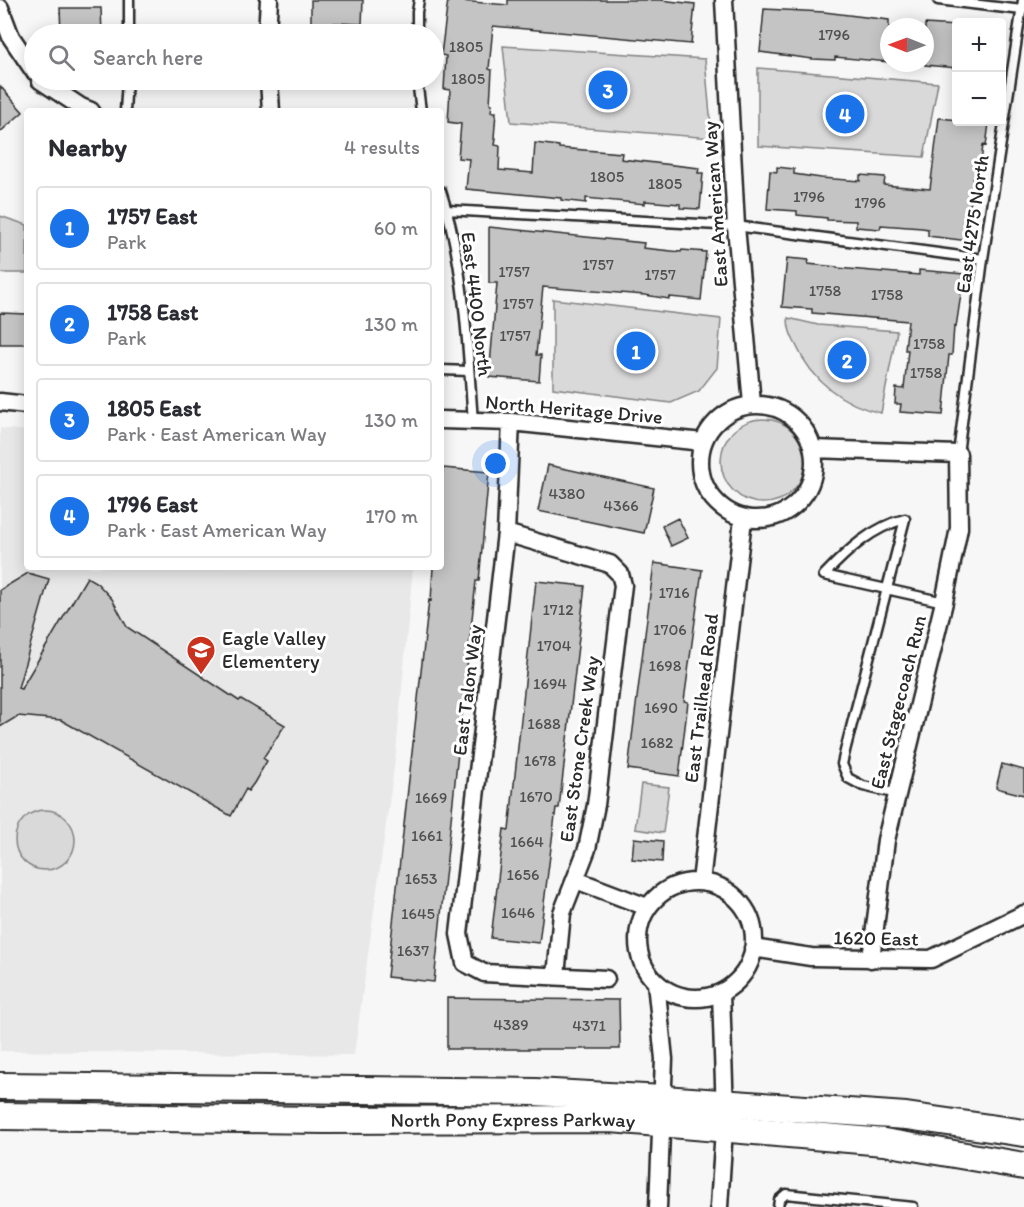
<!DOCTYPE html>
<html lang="en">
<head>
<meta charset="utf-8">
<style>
  :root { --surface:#fff; --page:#f2f2f3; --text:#2b2b33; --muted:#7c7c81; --line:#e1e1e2; --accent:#1a73e8 }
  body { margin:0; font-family:Itim,sans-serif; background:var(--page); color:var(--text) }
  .controls { position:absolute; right:18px; top:18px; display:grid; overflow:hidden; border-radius:6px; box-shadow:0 3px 15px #0003 }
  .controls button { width:54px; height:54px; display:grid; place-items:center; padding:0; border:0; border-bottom:2px solid var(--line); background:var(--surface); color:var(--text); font:30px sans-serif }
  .compass { position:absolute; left:880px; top:18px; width:54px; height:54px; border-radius:50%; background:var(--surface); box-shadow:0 3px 15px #0003; rotate:271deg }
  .you { position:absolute; left:496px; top:464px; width:21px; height:21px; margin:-15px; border:4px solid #fff; border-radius:50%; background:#1a73e8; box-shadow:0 0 0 9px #1a73e833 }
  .badge { display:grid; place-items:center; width:39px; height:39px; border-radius:50%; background:var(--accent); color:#fff; font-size:20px; font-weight:700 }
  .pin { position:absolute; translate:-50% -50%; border:3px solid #fff; box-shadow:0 2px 6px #0006 }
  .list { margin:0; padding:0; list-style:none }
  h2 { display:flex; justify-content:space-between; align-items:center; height:78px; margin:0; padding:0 24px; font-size:26px }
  h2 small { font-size:20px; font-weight:400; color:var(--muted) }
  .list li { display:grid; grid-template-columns:39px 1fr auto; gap:18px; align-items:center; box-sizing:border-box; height:84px; margin:0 12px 12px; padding:0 12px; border:2px solid var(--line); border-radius:6px }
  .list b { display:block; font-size:22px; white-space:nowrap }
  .list p { margin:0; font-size:20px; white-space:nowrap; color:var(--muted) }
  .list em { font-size:20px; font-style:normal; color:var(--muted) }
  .icon { flex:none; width:33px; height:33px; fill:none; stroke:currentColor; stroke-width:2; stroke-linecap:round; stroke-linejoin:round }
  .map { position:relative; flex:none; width:1024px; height:1207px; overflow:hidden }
  .search { position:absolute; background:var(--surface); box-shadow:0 3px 15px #0003; left:24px; top:24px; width:420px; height:66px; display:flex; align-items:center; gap:15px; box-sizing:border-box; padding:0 21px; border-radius:33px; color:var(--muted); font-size:22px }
  .panel { position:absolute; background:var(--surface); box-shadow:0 3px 15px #0003; left:24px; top:108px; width:420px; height:462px; border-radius:6px }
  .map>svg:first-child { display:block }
  .built { fill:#e8e8e8 }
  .green { fill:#d9d9d9; stroke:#828282; stroke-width:1.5 }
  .building { fill:#c4c4c4; stroke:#2b2b2b; stroke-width:1.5 }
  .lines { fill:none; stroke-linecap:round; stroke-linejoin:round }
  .service-casing { stroke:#2b2b2b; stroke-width:13 }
  .minor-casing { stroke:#2b2b2b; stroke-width:21 }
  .primary-casing { stroke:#2b2b2b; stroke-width:30 }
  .service { stroke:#fff; stroke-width:8 }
  .minor { stroke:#fff; stroke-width:16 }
  .primary { stroke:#fff; stroke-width:26 }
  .labels { text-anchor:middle; stroke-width:6; stroke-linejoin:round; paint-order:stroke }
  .number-label { font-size:16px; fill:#515151 }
  .street-label { font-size:20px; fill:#2b2b2b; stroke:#fff }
  .poi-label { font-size:20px; fill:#2b2b2b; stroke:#fff; text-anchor:start }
</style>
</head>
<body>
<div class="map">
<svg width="1024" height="1207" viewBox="0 0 1024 1207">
  <rect width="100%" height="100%" fill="#f7f7f7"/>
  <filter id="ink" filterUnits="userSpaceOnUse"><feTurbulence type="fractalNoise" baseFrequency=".0167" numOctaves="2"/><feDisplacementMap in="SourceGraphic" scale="12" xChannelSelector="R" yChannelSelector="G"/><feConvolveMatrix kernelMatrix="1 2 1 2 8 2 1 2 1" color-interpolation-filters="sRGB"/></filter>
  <g filter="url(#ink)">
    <path class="built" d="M 0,428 L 27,431 L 27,567 L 413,567 L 396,753 L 354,1055 L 0,1051 Z"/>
    <path class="green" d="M 503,46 L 705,59 L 712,138 L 511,122 Z
      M 758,68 L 938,83 L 924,157 L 758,146 Z
      M 0,216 L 27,225 L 27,273 L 0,273 Z
      M 553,299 L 721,319 L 717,368 L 699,391 L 671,403 L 553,388 Z
      M 788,318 L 818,325 L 897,331 L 881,413 C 843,405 812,381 796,345 C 791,336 788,329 788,318 Z
      M721 461a42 42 0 1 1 84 0a42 42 0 1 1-84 0Z
      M 641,784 L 669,787 L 663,833 L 635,829 Z
      M15 840a30 30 0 1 1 60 0a30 30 0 1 1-60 0Z"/>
    <path class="building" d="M 311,0 L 363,0 L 362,24 L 334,23 L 334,34 L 311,34 Z
      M 448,0 L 508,5 L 508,0 L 660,0 L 695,4 L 691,44 L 493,26 L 489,69 L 492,70 L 490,104 L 492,104 L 491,112 L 496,112 L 494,138 L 496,138 L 495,145 L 500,146 L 499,170 L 533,173 L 535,143 L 559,146 L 559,148 L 622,153 L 621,159 L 699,168 L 698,173 L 703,173 L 700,209 L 680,208 L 680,204 L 645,201 L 645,204 L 586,198 L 586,203 L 561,200 L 561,198 L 466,189 L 469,159 L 458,158 L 461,124 L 448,122 L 450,90 L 444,89 L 446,56 L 441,55 Z
      M 60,8 L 101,8 L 102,34 L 61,34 Z
      M 764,9 L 824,12 L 889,20 L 889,62 L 835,57 L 835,60 L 813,59 L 760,52 Z
      M 925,24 L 957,26 L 957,68 L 925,65 Z
      M 0,86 L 23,112 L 0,132 Z
      M 939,118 L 989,123 L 986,146 L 983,145 L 979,180 L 973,179 L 969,218 L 972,219 L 969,241 L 928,236 L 928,229 L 922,228 L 881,225 L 880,229 L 856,227 L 856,221 L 827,220 L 827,218 L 797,215 L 797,211 L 767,209 L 770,171 L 777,172 L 777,167 L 794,169 L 794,174 L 821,178 L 860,181 L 860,175 L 885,177 L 884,185 L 930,189 Z
      M 489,227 L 644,243 L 643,248 L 681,252 L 682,250 L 706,252 L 701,300 L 670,297 L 669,299 L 645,295 L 543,287 L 536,355 L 541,355 L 539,381 L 489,377 L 497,283 L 489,283 Z
      M 787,258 L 809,260 L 808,264 L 837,267 L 837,268 L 919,275 L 919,270 L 964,274 L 956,327 L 954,326 L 952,355 L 949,355 L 943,415 L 900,412 L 901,404 L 895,404 L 896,388 L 904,389 L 908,350 L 905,350 L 908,321 L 812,313 L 812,309 L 782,307 Z
      M 0,313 L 27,314 L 27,344 L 0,344 Z
      M 548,465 L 654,488 L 644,533 L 538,511 Z
      M 443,468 L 489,472 L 479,581 L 476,581 L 434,982 L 387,977 L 429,600 L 431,601 L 433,567 L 441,567 L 441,485 Z
      M 678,518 L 688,538 L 671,546 L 662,526 Z
      M 654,563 L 702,570 L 684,701 L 688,702 L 679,776 L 628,769 Z
      M 28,573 L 49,579 L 18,688 L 21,689 L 87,577 L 97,583 L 112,599 L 127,627 L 239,701 L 241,699 L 285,725 L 263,758 L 267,761 L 254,783 L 248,791 L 246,789 L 231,816 L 61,720 L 18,716 L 0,727 L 0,590 Z
      M 536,581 L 585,586 L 559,808 L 556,808 L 539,943 L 491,938 L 504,829 L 509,830 Z
      M 1002,764 L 1024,770 L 1024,795 L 996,788 Z
      M 634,838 L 663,841 L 662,862 L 632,859 Z
      M 447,998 L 619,1000 L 620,1049 L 447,1049 Z"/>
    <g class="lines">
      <g class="service-casing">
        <path id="service" d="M 129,0 L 129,34
          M 938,0 L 1022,10
          M 417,34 L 417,12 L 419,0
          M 417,80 L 421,111
          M 125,111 L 127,80
          M 441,191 C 465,265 467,344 473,421
          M 447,210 L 736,226 L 983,259
          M 441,370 L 469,371
          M 958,454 L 983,259 L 1023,0
          M 898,794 L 863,786 L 848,778 L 842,764 L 846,747 L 905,519 C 872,527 847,551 824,575 L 944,602
          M 778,1207 L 779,1200 L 786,1194 L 913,1207"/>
      </g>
      <g class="minor-casing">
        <path id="minor" d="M 724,0 L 736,226 L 752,404
          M 0,8 L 11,37 L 34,71
          M 267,34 L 269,0
          M 40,80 L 81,107 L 91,111
          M 269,80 L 271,111
          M 0,402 L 27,405
          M700 462a57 57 0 1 1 114 0a57 57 0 1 1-114 0Z
          M 441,420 L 511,422 L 703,442
          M 511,422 L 506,533 L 459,934 L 465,963 L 484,973 L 606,979
          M 813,449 L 958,454 L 959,528 L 944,602 L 886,840 L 871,959
          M 506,533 L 610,564 L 620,574 L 623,585 L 596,805 L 587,849 L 562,913 L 556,976
          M 576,880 L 647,907
          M 701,882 L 743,519
          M638 940a58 58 0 1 1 116 0a58 58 0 1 1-116 0Z
          M 753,948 L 811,957 L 931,959 L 1024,914
          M 656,983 L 664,1059 L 658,1207
          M 719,1207 L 725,1113 L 721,993"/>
      </g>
      <g class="primary-casing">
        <g id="primary">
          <path d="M 0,1086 L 535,1092 L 663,1099 L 906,1116 L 1024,1133"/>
          <path id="s1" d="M 0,1116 L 324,1120 L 611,1119 L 884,1142 L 1024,1166"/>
        </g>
      </g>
      <use href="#service" class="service"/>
      <use href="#minor" class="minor"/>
      <use href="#primary" class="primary"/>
    </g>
  </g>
  <defs>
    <g id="school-pin" transform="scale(1.5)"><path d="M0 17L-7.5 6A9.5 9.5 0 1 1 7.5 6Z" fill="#c8321e" stroke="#fff"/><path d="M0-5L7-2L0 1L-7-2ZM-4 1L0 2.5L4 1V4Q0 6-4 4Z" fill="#fff"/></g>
  </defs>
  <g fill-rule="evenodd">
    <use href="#school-pin" x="201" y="650"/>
  </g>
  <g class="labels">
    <g class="number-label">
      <text x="834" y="40">1796</text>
      <text x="466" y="52">1805</text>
      <text x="468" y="84">1805</text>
      <text x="607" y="182">1805</text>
      <text x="665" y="189">1805</text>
      <text x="809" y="202">1796</text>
      <text x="870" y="208">1796</text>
      <text x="598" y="270">1757</text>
      <text x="514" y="277">1757</text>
      <text x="660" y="280">1757</text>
      <text x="825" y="296">1758</text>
      <text x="887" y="300">1758</text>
      <text x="518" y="309">1757</text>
      <text x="515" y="341">1757</text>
      <text x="929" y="349">1758</text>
      <text x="926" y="378">1758</text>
      <text x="567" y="499">4380</text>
      <text x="621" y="511">4366</text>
      <text x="674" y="598">1716</text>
      <text x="558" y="615">1712</text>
      <text x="670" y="635">1706</text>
      <text x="554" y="651">1704</text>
      <text x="665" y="671">1698</text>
      <text x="550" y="689">1694</text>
      <text x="661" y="713">1690</text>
      <text x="544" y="729">1688</text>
      <text x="657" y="748">1682</text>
      <text x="540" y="766">1678</text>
      <text x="536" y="802">1670</text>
      <text x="431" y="803">1669</text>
      <text x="427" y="841">1661</text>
      <text x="527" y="847">1664</text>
      <text x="523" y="880">1656</text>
      <text x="421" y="884">1653</text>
      <text x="518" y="918">1646</text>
      <text x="418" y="919">1645</text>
      <text x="413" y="956">1637</text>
      <text x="511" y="1030">4389</text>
      <text x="589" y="1031">4371</text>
    </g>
    <g class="street-label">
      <text transform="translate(715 204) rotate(-94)" y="7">East American Way</text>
      <text transform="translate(972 224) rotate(-82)" y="7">East 4275 North</text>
      <text transform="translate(477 304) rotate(83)" y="7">East 4400 North</text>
      <text transform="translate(574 409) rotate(5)" y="7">North Heritage Drive</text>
      <text transform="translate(467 690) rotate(-83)" y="7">East Talon Way</text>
      <text transform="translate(701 698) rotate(-83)" y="7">East Trailhead Road</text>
      <text transform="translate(898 702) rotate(-76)" y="7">East Stagecoach Run</text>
      <text transform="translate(579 749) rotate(-82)" y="7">East Stone Creek Way</text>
      <text transform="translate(876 938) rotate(1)" y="7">1620 East</text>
      <text dy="7" stroke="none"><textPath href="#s1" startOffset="513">North Pony Express Parkway</textPath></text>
    </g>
    <g class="poi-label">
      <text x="222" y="645">Eagle Valley<tspan x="222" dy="23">Elementery</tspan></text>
    </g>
  </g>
</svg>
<div class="controls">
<button>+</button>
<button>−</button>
</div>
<svg class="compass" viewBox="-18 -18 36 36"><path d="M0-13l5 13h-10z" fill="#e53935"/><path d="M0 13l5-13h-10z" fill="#7c7c81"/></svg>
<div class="you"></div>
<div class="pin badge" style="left:636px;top:351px">1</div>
<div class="pin badge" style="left:847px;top:360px">2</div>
<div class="pin badge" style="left:608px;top:90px">3</div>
<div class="pin badge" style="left:845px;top:114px">4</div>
<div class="search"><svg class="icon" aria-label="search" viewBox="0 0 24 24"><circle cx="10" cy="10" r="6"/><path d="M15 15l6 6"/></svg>Search here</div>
<section class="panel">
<h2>Nearby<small>4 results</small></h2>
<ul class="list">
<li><span class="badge">1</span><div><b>1757 East</b><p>Park</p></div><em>60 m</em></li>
<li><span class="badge">2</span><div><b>1758 East</b><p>Park</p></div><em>130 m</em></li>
<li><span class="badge">3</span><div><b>1805 East</b><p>Park · East American Way</p></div><em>130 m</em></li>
<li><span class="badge">4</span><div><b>1796 East</b><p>Park · East American Way</p></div><em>170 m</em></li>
</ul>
</section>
</div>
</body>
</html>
